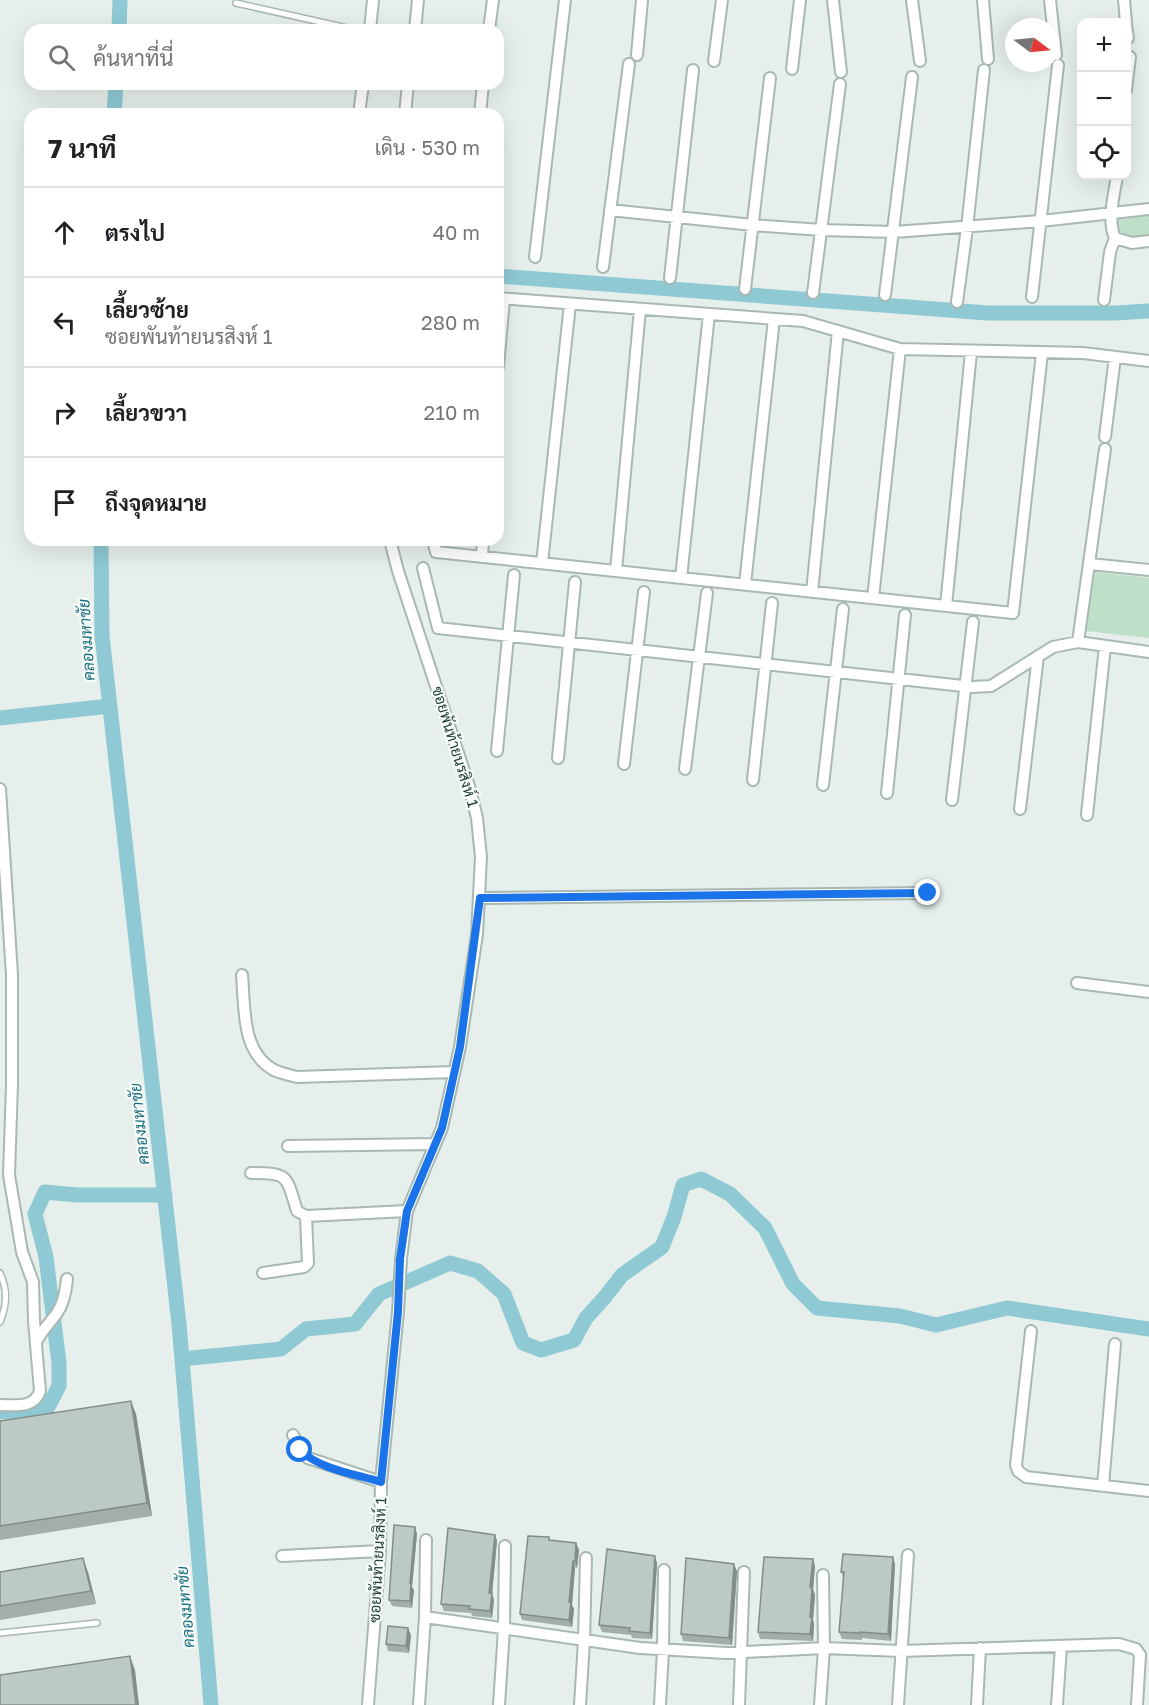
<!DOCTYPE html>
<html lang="th">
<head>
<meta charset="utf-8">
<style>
  :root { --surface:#fff; --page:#f2f2f2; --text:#202124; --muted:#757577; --line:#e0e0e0 }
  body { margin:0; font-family:"Golos Text",Sarabun,sans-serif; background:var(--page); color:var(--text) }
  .controls { position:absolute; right:18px; top:18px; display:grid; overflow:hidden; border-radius:12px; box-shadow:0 6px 24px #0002 }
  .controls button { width:54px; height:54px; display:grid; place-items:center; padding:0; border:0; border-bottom:2px solid var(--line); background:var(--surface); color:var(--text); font:30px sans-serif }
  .compass { position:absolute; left:1005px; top:18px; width:54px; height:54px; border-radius:50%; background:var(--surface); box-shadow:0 6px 24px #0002; rotate:106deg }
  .stop { position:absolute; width:18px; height:18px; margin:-14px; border:4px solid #1a73e8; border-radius:50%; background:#fff }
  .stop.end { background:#1a73e8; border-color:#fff; box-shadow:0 2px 6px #0008 }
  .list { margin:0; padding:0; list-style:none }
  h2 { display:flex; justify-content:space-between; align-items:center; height:78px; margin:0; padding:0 24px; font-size:26px }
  h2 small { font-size:20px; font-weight:400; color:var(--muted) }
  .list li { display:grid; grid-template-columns:39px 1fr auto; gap:18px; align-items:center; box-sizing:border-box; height:90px; padding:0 24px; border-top:2px solid var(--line) }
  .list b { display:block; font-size:22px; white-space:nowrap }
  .list p { margin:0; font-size:20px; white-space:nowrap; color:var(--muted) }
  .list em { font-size:20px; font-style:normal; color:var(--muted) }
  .icon { flex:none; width:33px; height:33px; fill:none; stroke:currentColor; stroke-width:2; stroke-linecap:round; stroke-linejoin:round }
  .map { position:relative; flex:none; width:1149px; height:1705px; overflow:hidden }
  .search { position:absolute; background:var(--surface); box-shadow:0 6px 24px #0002; left:24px; top:24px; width:480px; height:66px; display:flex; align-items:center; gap:15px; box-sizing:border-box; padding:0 21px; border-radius:18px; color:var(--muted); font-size:22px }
  .panel { position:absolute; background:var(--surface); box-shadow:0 6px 24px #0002; left:24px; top:108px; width:480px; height:438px; border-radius:18px }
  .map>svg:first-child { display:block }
  .green { fill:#bfe0c8 }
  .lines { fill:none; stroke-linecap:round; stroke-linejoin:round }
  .canal { stroke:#8ec9d4; stroke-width:15 }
  .service-casing { stroke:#a8b8b2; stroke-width:8 }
  .minor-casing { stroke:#a8b8b2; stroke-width:14 }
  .service { stroke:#fff; stroke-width:5 }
  .minor { stroke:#fff; stroke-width:10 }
  .wall { fill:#a1aea9 }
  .shaded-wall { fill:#838d89 }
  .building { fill:#bbcac4; stroke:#838d89; stroke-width:1.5 }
  .route { stroke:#1a73e8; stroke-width:8 }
  .labels { text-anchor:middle; stroke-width:4.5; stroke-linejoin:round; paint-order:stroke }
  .street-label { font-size:15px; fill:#24423a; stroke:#f7fbf9 }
  .water-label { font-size:16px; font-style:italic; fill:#1c6f80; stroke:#f7fbf9 }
</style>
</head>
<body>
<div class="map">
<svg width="1149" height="1705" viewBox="0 0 1149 1705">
  <rect width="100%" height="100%" fill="#e6efeb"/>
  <path class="green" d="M 1149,213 L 1149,234 L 1134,237 L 1120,233 L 1117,218 Z
    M 1095,572 L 1149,578 L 1149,638 L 1086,631 Z"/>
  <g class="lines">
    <path class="canal" d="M 119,30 L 120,0
      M 114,114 L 116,84
      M 498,276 L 988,313 L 1115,313 L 1149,311
      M 101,540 L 102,636 L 179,1324 L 211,1705
      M 0,718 L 110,706
      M 182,1359 L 281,1349 L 306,1329 L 355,1324 L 379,1294 L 450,1263 L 478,1271 L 504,1294 L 523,1343 L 541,1350 L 574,1340 L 586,1318 L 605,1297 L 622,1275 L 662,1247 L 674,1217 L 683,1185 L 701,1179 L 730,1194 L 765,1228 L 793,1284 L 817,1308 L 900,1316 L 936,1325 L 1007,1308 L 1149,1329
      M 0,1412 L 48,1407 L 59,1386 L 59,1363 L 46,1257 L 35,1214 L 45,1192 L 77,1195 L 165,1195"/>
    <g class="service-casing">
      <path id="service" d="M 236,3 L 356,30
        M 0,1273 C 8,1290 7,1305 0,1322
        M 0,1633 L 97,1623"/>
    </g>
    <g class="minor-casing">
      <path id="minor" d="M 833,0 L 841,72
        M 912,0 L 920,61
        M 983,0 L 988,59
        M 1050,0 L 1056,55
        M 1124,0 L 1126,22
        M 1126,25 L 1128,38
        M 370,30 L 373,0
        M 415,30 L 418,0
        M 489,30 L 493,0
        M 637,55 L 642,0
        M 714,61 L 722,0
        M 792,69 L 800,0
        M 1126,90 L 1130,57
        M 359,114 L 363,84
        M 405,114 L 408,84
        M 480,114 L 483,84
        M 610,210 L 753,225 L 822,230 L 894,232 L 1041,221 L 1149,209
        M 1115,238 L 1132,243 L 1149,241
        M 535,257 L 565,0
        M 603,267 L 629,64
        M 670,278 L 693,70
        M 745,289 L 770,78
        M 813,293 L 840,84
        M 885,295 L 912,77
        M 1032,297 L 1058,65
        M 498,298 L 803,321 L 900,349 L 1083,353 L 1149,361
        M 1104,300 L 1110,252 L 1115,238 C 1107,220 1114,195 1117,176
        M 957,302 L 967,228 L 984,70
        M 498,367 L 504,299
        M 1105,437 L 1115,357
        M 433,540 L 436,552 L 1013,613 L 1042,353
        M 482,557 L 483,540
        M 542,563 L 570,304
        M 1090,564 L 1149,570
        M 423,568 L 438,628 L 972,687 L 991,686 L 1053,647 L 1078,642 L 1149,652
        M 616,571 L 640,309
        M 681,578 L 709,314
        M 745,584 L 774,319
        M 812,592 L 838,331
        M 873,598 L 900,349
        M 946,606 L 971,352
        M 1078,642 L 1105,449
        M 497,751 L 514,575
        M 558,758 L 575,582
        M 624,764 L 644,592
        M 685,769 L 707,593
        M 753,780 L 772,603
        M 823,785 L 843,609
        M 0,789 L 12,975 L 12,1084 L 9,1175 L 22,1252 L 33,1282 L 34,1321 L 40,1391 C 34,1409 15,1405 0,1405
        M 887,793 L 905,615
        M 952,800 L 973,622
        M 1020,809 L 1038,656
        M 1087,815 L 1105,646
        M 480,898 L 928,893
        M 242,975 C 245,1008 241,1052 274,1070 C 280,1073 289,1075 297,1077 L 454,1072
        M 1077,983 L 1149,992
        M 288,1146 L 435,1144
        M 251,1173 C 289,1173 286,1175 297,1211 L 306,1216 L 407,1211
        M 263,1273 L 304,1267 L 308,1263 L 306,1216
        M 1031,1331 L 1016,1465 L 1018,1471 L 1026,1477 L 1149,1491
        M 36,1342 C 42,1330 50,1323 57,1313 C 64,1303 66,1290 67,1279
        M 293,1435 L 300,1450 L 308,1458 L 381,1482
        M 1103,1486 L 1115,1344
        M 282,1556 L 380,1551
        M 425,1617 L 640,1648 L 726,1653 L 824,1648 L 901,1651 L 1119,1644 L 1136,1649 L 1140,1655 L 1137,1705
        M 368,1705 L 380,1551 L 381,1482 L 398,1312 L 401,1259 L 407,1211 L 442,1128 L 460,1047 L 477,934 L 481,857 L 477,818 L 469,786 L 398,571 L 390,540
        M 419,1705 L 425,1617 L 426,1540
        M 499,1705 L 504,1629 L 505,1546
        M 580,1705 L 584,1641 L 586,1558
        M 660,1705 L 663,1650 L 664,1570
        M 739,1705 L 744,1572
        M 820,1705 L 824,1648 L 823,1575
        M 898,1705 L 908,1555
        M 977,1705 L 980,1648
        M 1057,1705 L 1061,1646"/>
    </g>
    <use href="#service" class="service"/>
    <use href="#minor" class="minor"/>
  </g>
  <path class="wall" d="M 136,1414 L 152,1516 L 0,1540 L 0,1421 Z
    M 417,1534 L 412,1587 L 414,1590 L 412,1608 L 392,1606 L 389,1600 Z
    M 495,1535 L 497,1541 L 492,1594 L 494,1600 L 492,1618 L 472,1616 L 471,1613 L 444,1611 L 441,1604 Z
    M 550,1540 L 576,1543 L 579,1550 L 577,1568 L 575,1567 L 572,1605 L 574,1609 L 572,1627 L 522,1620 L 520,1614 Z
    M 893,1557 L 895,1564 L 891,1641 L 862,1638 L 862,1640 L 842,1639 L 839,1632 L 843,1577 L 841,1572 Z
    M 657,1563 L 652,1639 L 632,1638 L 631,1635 L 602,1632 L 599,1625 Z
    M 815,1566 L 813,1589 L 815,1595 L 813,1620 L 814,1624 L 813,1641 L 760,1639 L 758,1632 Z
    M 737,1571 L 732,1645 L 683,1641 L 681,1634 Z
    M 0,1572 L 88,1572 L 96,1604 L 0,1620 Z
    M 411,1635 L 409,1653 L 388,1651 L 386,1644 Z"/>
  <path class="shaded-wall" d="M 131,1401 L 136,1414 L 152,1516 L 147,1503 Z
    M 415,1527 L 417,1534 L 412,1587 L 414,1590 L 412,1608 L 410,1601 L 410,1583 Z
    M 495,1535 L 497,1541 L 492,1594 L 494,1600 L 492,1618 L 490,1611 L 489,1593 Z
    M 576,1543 L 579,1550 L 577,1568 L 575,1561 Z
    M 655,1556 L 657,1563 L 652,1639 L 650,1633 Z
    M 893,1557 L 895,1564 L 891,1641 L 888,1634 Z
    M 83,1558 L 88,1572 L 96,1604 L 91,1591 Z
    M 813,1559 L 815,1566 L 813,1589 L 815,1595 L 813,1620 L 814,1624 L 813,1641 L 810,1634 L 810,1587 Z
    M 573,1561 L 575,1567 L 572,1605 L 574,1609 L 572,1627 L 569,1620 L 569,1602 Z
    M 734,1564 L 737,1571 L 732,1645 L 729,1638 Z
    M 408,1628 L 411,1635 L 409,1653 L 406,1646 Z
    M 130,1656 L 135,1670 L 139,1705 L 136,1705 Z"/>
  <path class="building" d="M 131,1401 L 147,1503 L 0,1526 L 0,1421 Z
    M 394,1525 L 415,1527 L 410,1583 L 411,1583 L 410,1601 L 389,1600 Z
    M 448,1528 L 495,1535 L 489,1593 L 492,1593 L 490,1611 L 469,1609 L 470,1606 L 441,1604 Z
    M 528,1536 L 549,1537 L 549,1540 L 576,1543 L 575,1561 L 573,1561 L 569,1602 L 571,1602 L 569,1620 L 520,1614 Z
    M 607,1549 L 655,1556 L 650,1633 L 629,1631 L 630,1628 L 599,1625 Z
    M 843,1554 L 893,1557 L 888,1634 L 860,1632 L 860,1633 L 839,1632 L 844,1572 L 841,1572 Z
    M 764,1557 L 813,1559 L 810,1587 L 812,1588 L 810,1617 L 812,1618 L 810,1634 L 758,1632 Z
    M 83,1558 L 91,1591 L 0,1606 L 0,1572 Z
    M 686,1558 L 734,1564 L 729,1638 L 681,1634 Z
    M 388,1626 L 408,1628 L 406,1646 L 386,1644 Z
    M 130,1656 L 136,1705 L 0,1705 L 0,1675 Z"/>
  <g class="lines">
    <path class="route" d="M 300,1450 C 319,1469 355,1474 381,1482 L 398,1312 L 400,1259 L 407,1211 L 442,1128 L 460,1047 L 480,898 L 928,893"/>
  </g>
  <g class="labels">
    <g class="street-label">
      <text transform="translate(455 747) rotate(73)" y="5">ซอยพันท้ายนรสิงห์ 1</text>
      <text transform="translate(378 1560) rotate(-87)" y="5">ซอยพันท้ายนรสิงห์ 1</text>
    </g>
    <g class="water-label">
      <text transform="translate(86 640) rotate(-94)" y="6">คลองมหาชัย</text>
      <text transform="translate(139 1124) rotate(-96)" y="6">คลองมหาชัย</text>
      <text transform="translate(185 1607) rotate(-95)" y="6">คลองมหาชัย</text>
    </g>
  </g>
</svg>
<div class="controls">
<button>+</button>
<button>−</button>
<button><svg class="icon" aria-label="locate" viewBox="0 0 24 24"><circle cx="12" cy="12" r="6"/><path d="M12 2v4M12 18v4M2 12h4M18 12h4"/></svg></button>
</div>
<svg class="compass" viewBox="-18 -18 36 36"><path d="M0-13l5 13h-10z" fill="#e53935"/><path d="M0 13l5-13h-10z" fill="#757577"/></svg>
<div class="stop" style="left:300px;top:1450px"></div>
<div class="stop end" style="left:928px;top:893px"></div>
<div class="search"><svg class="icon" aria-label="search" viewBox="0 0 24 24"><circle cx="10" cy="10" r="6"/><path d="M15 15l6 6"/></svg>ค้นหาที่นี่</div>
<section class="panel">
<h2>7 นาที<small>เดิน · 530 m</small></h2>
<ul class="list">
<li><svg class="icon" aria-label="ahead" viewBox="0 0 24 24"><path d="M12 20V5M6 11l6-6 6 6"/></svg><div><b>ตรงไป</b></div><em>40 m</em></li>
<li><svg class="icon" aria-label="left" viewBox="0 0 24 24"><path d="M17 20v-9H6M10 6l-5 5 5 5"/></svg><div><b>เลี้ยวซ้าย</b><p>ซอยพันท้ายนรสิงห์ 1</p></div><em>280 m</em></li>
<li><svg class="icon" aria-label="right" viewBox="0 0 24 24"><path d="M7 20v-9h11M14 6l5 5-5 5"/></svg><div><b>เลี้ยวขวา</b></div><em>210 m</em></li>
<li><svg class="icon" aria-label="arrive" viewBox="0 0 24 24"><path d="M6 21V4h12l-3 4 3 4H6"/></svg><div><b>ถึงจุดหมาย</b></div></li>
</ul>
</section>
</div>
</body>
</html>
